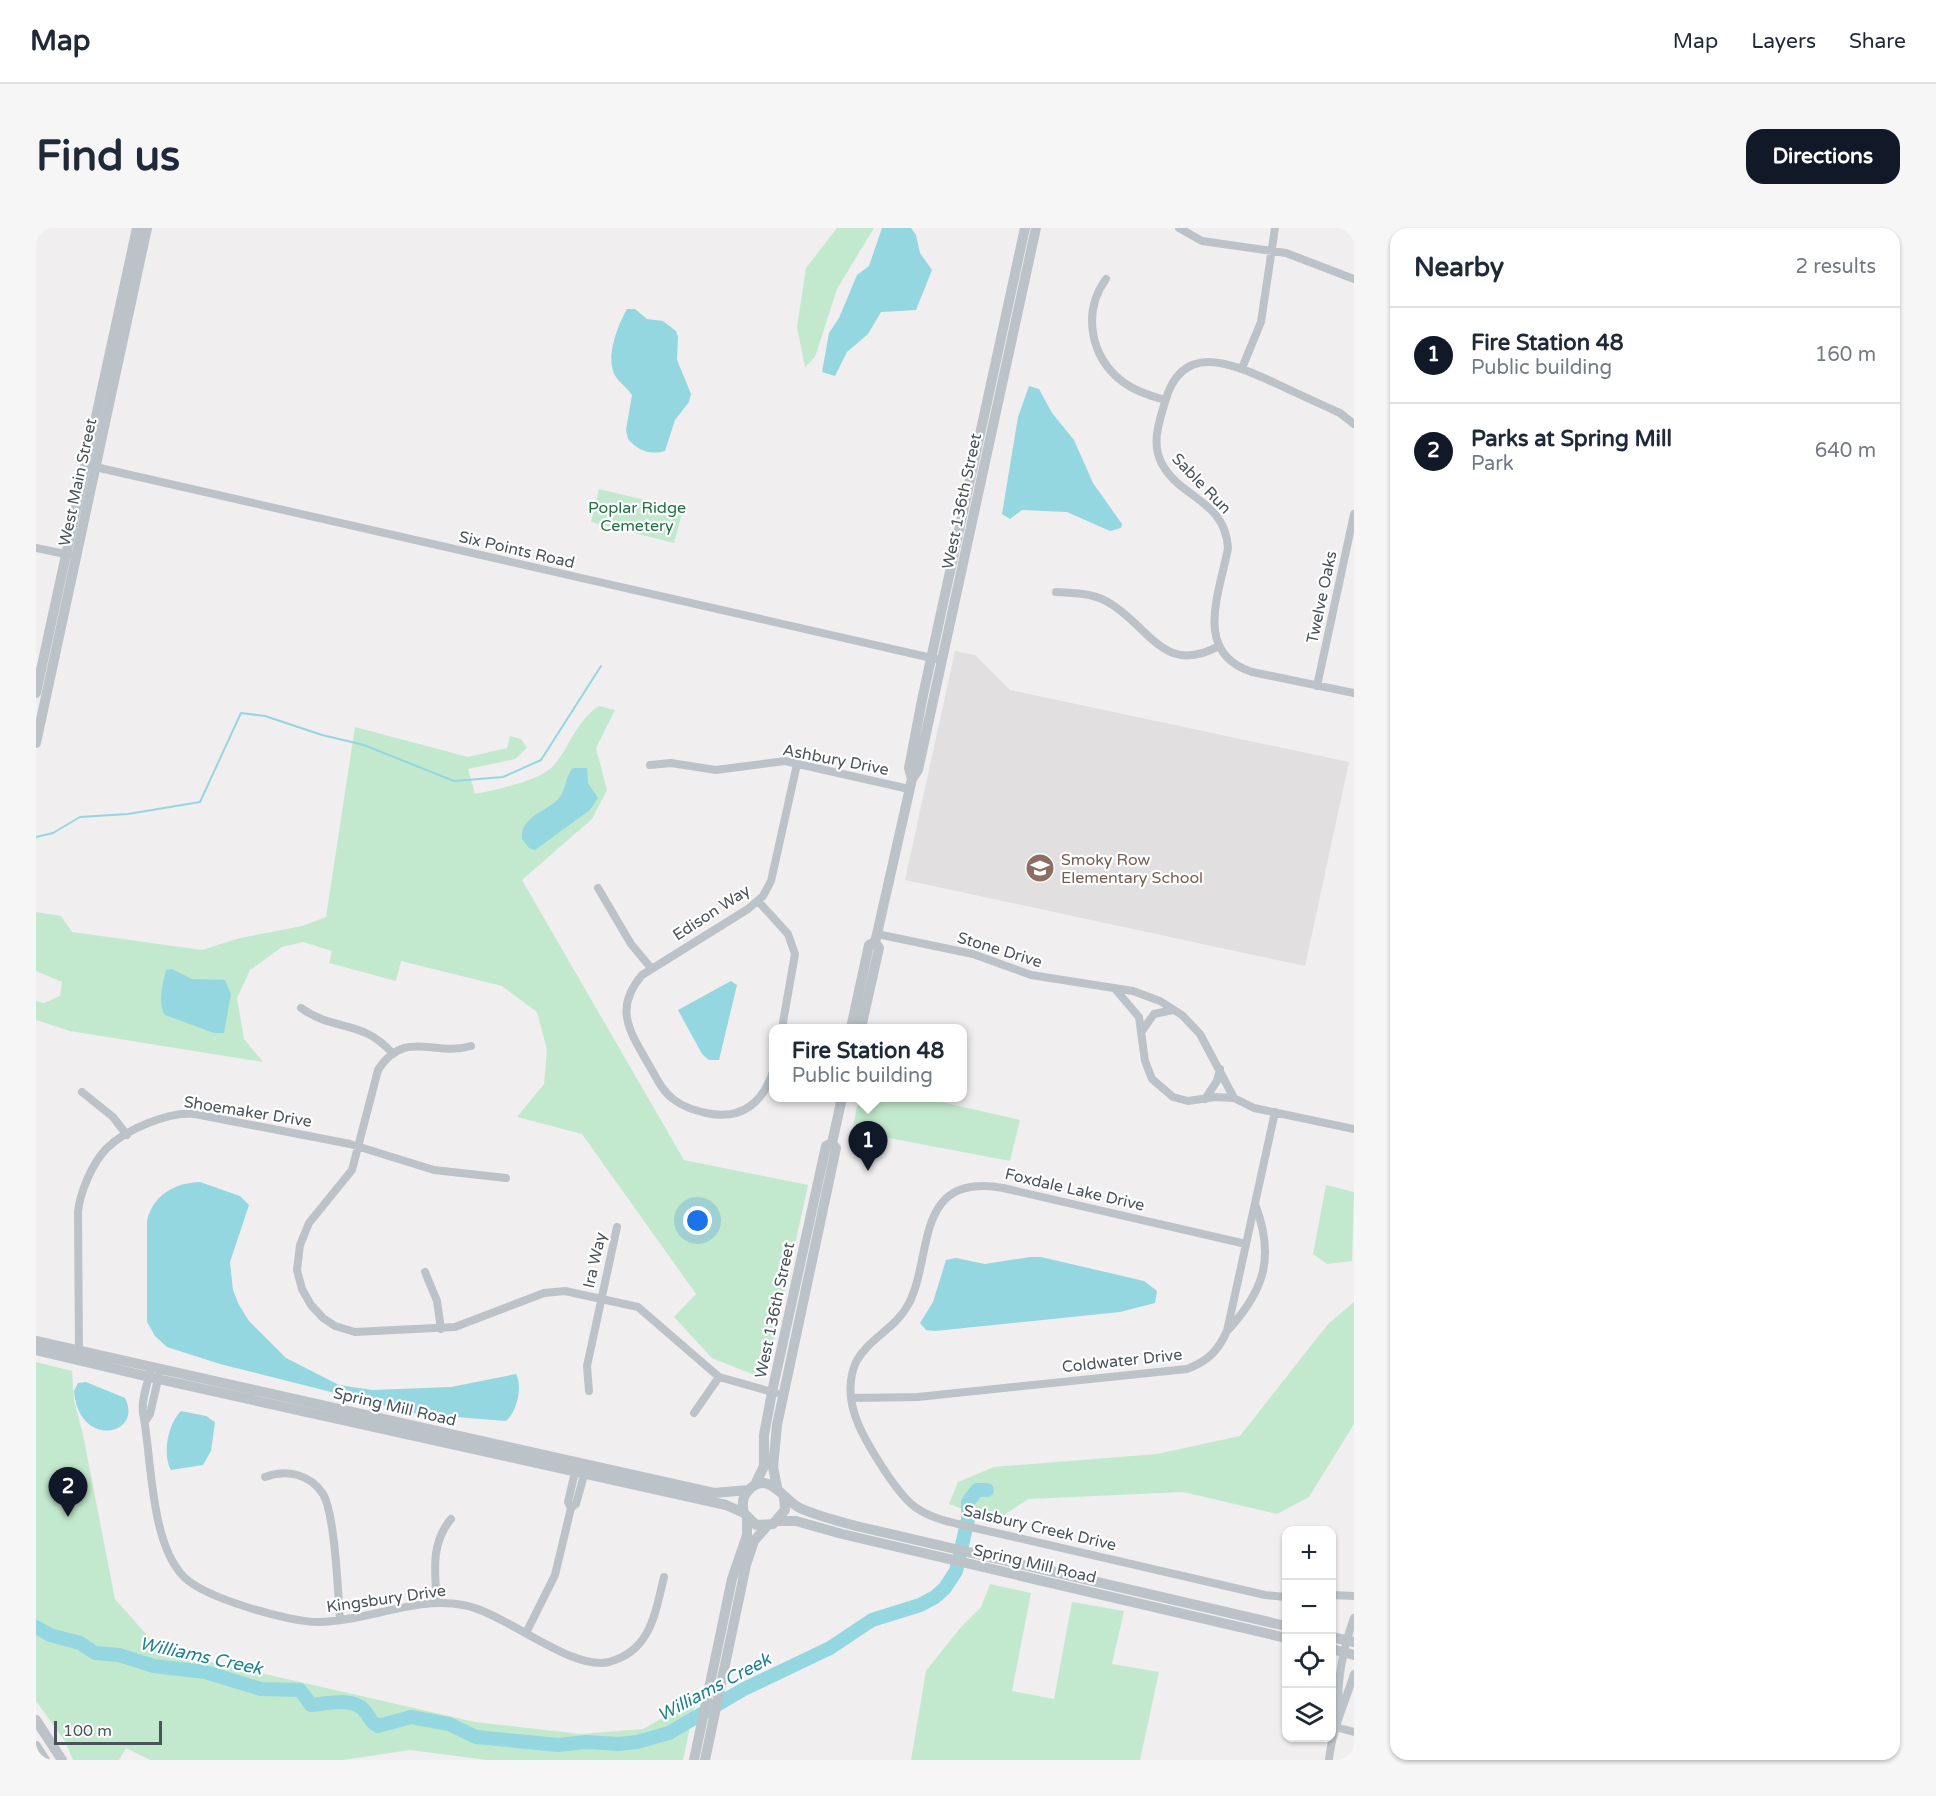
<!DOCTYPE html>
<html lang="en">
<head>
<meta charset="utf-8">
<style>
  :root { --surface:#fff; --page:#f6f6f7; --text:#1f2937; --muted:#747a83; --line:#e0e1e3; --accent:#111827 }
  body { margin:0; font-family:"Varela Round",sans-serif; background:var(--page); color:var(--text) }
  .controls { position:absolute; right:18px; bottom:18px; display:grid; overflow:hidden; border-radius:12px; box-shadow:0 2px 4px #0004 }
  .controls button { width:54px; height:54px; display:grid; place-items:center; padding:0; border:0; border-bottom:2px solid var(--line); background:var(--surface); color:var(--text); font:30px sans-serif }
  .scale { position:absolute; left:18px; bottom:15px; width:108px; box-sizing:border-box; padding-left:6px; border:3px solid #495359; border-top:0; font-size:16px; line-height:21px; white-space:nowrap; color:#495359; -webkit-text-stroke:4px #fff; paint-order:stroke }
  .you { position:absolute; left:662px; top:993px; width:21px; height:21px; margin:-15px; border:4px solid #fff; border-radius:50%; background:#1a73e8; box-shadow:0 0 0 9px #1a73e833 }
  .badge { display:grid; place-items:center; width:39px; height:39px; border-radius:50%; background:var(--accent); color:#fff; font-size:20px; font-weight:700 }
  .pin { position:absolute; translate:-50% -50px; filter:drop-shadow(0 2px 3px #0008) }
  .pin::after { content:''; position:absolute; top:32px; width:21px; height:18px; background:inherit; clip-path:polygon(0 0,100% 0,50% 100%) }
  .popup { position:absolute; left:733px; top:796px; width:198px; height:78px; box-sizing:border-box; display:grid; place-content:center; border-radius:12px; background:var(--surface); filter:drop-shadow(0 2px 4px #0005); font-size:20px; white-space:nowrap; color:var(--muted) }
  .popup b { font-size:22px; color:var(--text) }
  .popup::after { content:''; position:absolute; left:50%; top:100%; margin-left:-12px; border:12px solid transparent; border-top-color:var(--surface) }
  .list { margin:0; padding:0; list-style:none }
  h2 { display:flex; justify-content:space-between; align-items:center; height:78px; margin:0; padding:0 24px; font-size:26px }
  h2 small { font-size:20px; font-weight:400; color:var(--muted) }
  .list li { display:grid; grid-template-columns:39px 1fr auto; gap:18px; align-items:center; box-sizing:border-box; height:96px; padding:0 24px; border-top:2px solid var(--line) }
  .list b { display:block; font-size:22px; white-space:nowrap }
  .list p { margin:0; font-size:20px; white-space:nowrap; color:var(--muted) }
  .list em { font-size:20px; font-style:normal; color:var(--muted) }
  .icon { flex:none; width:33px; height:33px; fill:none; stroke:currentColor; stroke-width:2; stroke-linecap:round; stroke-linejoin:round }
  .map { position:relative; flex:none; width:1318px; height:1532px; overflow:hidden; border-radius:18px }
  header { display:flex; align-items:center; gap:36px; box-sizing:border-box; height:84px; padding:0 30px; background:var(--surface); border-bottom:2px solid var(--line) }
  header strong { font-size:28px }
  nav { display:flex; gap:33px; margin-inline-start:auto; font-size:21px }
  .intro { display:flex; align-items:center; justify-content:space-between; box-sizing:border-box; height:144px; padding:0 36px }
  h1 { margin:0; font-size:42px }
  .button { padding:15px 27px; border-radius:18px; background:var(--accent); color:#fff; font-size:21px; font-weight:700 }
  main { display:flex; gap:36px; padding:0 36px }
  aside { flex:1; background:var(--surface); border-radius:18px; box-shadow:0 2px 4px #0004 }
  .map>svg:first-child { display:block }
  .education { fill:#e1dfe0 }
  .green { fill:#c2e9cd }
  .water { fill:#94d7e0 }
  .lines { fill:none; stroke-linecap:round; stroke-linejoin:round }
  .stream { stroke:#94d7e0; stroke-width:2 }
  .river { stroke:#94d7e0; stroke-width:14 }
  .minor { stroke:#bbc3c9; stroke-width:8 }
  .tertiary { stroke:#bbc3c9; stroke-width:10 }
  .labels { text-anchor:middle; stroke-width:4.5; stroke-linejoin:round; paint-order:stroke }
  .street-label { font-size:16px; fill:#495359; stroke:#fff }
  .park-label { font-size:16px; fill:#237142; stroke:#fff }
  .education-label { font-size:16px; fill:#785e54; stroke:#fff; text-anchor:start }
  .water-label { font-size:18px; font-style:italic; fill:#1d828f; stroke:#fff }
</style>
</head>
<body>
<header>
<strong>Map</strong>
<nav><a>Map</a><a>Layers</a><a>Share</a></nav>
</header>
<div class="intro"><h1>Find us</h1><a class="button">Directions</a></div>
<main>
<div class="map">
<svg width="1318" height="1532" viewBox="0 0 1318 1532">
  <rect width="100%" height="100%" fill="#f0eeee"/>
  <path class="education" d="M 919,423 L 939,427 L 974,462 L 1313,534 L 1269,738 L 869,652 Z"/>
  <path class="green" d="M 801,0 L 838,0 L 801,61 L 779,129 L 769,139 L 761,99 L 770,40 Z
    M 563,261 L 647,281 L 638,315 L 555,294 Z
    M 563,478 L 579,482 L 560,520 L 571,562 L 556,591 L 486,652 L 648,932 L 772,957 L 731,1144 L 726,1150 L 676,1130 L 638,1089 L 660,1066 L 546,906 L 481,889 L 508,856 L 511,822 L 501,784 L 466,758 L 365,733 L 360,753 L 293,735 L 296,723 L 267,714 L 246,719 L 214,742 L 201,770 L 208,811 L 227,834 L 34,803 L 0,792 L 0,773 L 8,775 L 24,768 L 26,754 L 0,743 L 0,684 L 25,688 L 36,704 L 166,722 L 204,710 L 266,698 L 290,689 L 319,499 L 432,529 L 471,520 L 474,508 L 485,511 L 491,520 L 479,531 L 432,541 L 439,566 C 459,562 505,553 518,537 C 535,517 540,493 563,478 Z
    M 823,870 L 888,870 L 984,892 L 974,933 L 816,903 Z
    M 1290,957 L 1318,964 L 1316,1033 L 1291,1036 L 1277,1026 Z
    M 1318,1074 L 1318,1196 L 1273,1269 L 1241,1286 L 1147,1264 L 992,1271 L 959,1293 L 913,1276 L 922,1254 L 958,1239 L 1121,1226 L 1204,1208 L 1292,1096 Z
    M 0,1134 L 36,1143 L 38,1172 L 47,1207 L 79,1371 L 124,1422 L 439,1494 L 545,1506 L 607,1501 L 660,1471 L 647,1532 L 451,1532 L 374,1522 L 307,1532 L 114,1532 L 90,1520 L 83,1532 L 37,1532 L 30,1515 L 0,1473 Z
    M 954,1356 L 995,1365 L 976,1463 L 1018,1471 L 1036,1374 L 1088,1383 L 1076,1436 L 1123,1444 L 1104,1532 L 875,1532 L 890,1443 L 924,1400 L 945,1379 Z"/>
  <path class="water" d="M 846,0 L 875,0 L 880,7 L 884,25 L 896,42 L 880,82 L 845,84 L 832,106 L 811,124 L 799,148 L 786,144 L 793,105 L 803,90 L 821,47 L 833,38 Z
    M 591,81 L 599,81 L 611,91 L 627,93 L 640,103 L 642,109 L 641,132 L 655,166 L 653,174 L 639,192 L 629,223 C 613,227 603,223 592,211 L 590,202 L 596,167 C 592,161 584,155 580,149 C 568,131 582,97 591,81 Z
    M 993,158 L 1003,161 L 1016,185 L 1038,212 L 1057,255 L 1086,296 L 1085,300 L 1074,303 L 1031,284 L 986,282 L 974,291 L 966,286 L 982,189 Z
    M 537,540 L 551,540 L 552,555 L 562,570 L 554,582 L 499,622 L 493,620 L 486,611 C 484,588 511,584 523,570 C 530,562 529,549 537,540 Z
    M 136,741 L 156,751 L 189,752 L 195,766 L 188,805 L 178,805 L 129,787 C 121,773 127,757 130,742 Z
    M 695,753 L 701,757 L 683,832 L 673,832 L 666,826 L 642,782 Z
    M 164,954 L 204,968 L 213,977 L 194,1034 L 197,1062 L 203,1077 L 213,1093 L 250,1130 L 303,1157 L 336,1162 L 415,1159 L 480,1146 C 487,1158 481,1184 470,1193 L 382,1186 L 184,1136 L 131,1119 L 119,1108 L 111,1094 L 111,993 C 117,967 138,955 164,954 Z
    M 994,1029 L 1005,1029 L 1108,1053 L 1121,1063 L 1119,1075 L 1084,1084 L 899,1103 L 890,1102 L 884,1095 L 897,1074 L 910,1032 L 920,1030 L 949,1036 Z
    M 50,1154 L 89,1170 C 108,1207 43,1222 38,1163 L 42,1155 Z
    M 145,1183 L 170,1188 L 179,1194 L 175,1223 L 167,1237 L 135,1242 C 126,1227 132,1195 145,1183 Z"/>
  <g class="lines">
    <path class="stream" d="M 0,609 L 17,605 L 44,589 L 92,586 L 164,574 L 205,485 L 229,488 L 286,507 L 328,517 L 418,553 L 467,549 L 505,532 L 565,438"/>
    <path class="river" d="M 0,1399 L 14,1407 L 44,1415 L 59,1425 L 83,1427 L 118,1438 L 169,1444 L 225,1461 L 264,1462 L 275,1477 C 290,1476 316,1469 327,1481 C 334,1488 333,1494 342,1498 L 375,1489 L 413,1496 L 440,1509 L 522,1517 L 550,1514 L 583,1516 L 601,1514 L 633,1505 L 708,1461 L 794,1420 L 836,1392 L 884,1377 L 899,1369 L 909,1360 L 920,1343 L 932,1291 L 932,1274 L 941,1262 L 951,1262"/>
    <path class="minor" d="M 1143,0 L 1166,13 L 1250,25 L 1318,51
      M 1070,51 C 1046,84 1054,129 1087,154 C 1099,163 1114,168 1129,172
      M 1206,140 L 1225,94 L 1239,0
      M 1318,196 L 1304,185 C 1282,175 1260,165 1237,154 C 1196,136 1146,112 1129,174 C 1123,194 1115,216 1126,236 C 1145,271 1189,272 1192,320 C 1184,364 1156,425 1216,444 L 1318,465
      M 55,238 L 900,431
      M 0,320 L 34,327
      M 1020,364 C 1037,365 1055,365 1070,373 C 1113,396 1126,449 1183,418
      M 1281,458 L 1318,286
      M 614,537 L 635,535 L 680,542 L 749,533 L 873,561
      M 562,660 L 595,716 L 615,740
      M 722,673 L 752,706 L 759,726 L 746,800
      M 841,706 L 937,726 L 995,747 L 1097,763 L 1124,773 L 1146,787 L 1164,806 L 1198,870
      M 1080,762 L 1103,789 L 1109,833 L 1116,851 L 1137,869 L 1152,873 L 1179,869 L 1198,870 L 1218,880 L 1318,901
      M 265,780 C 299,804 327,791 357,826
      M 1106,803 L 1118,786 L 1137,782
      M 435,818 C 398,829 369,800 342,842 L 316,942 L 273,995 L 264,1017 L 261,1042 L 266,1061 L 275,1077 L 287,1090 L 299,1098 L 319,1104 L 419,1099 L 508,1065 L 529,1063 L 602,1079 L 683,1149 L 740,1165
      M 738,841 C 728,874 706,893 670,885 C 658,882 647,879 637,871 C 626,863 620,849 613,837 C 594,804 577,781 606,747 L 712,681 L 727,668 L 735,653 L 761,536
      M 46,864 L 77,889 L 91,907
      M 1169,871 L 1181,853 L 1184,841
      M 1210,1016 L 967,960 C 876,944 898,1030 872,1077 C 860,1100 832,1111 820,1134 C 813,1150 813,1167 818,1184 C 824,1207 860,1265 879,1279 C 893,1289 909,1293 926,1297 L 1229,1367 L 1250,1369
      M 389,1044 L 401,1073 L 405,1101
      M 1193,1101 C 1229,1061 1239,1028 1219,976
      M 43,1128 L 42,984 C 44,964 56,936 70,921 C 89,902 132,883 159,886 L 314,916 L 398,942 L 470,950
      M 114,1145 C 111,1157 105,1173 107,1185 C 116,1231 114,1315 148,1349 C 169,1370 255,1395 284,1394 C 332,1393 380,1368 427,1377 C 469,1384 534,1443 573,1434 C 615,1423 619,1385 628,1349
      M 553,1163 L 551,1138 L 581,999
      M 815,1170 L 882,1169 L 1151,1141 C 1172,1133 1182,1123 1191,1103 L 1239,884
      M 658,1185 L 683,1149
      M 110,1192 L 114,1186 L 123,1147
      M 229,1249 C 251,1241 274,1246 287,1266 C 299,1286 302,1365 304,1392
      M 535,1280 L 532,1274 L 540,1240
      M 1296,1367 L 1318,1368
      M 401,1375 C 399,1345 394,1316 415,1291
      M 490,1405 L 519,1347 L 535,1280 L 540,1276 L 550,1240
      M 1303,1482 C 1300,1454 1308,1417 1318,1390
      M 1299,1499 L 1318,1504
      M 1293,1532 C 1296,1501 1309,1475 1318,1446"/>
    <path class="tertiary" d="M 0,465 L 101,0
      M 0,515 L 111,0
      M 876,551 L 873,540 L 886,472 L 989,0
      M 815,800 L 833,717 L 839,714
      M 825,800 L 843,720 L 839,714 L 841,706 L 876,551 L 882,542 L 1000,0
      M 0,1113 L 678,1265 L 712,1262
      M 0,1122 L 113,1149 L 690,1277 L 708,1285
      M 719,1257 L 728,1238 L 728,1207 L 736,1164 L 790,918 L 796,915 L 806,870
      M 741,1259 L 737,1239 L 741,1197 L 800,920 L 796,915
      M 748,1269 L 749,1282 L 737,1296 L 720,1297 L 708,1285 C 706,1277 706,1269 712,1263 C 732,1239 749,1275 766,1281 C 782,1288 802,1293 820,1298 L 1250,1398
      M 742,1293 L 760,1293 L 806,1306 L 1250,1410
      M 1296,1409 L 1318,1414
      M 1296,1421 L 1318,1427
      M 0,1492 L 26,1532
      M 0,1518 L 9,1532
      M 658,1532 L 696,1351 L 711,1307 L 711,1291
      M 669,1532 L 710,1337 L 718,1313 L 731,1298"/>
  </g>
  <defs>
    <g id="school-disc" transform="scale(1.5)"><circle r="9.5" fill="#8d6e63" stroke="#fff"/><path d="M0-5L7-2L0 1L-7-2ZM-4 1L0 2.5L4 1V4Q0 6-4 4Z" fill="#fff"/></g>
  </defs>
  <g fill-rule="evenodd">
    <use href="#school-disc" x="1004" y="640"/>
  </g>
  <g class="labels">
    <g class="street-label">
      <text transform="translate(41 254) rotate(-78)" y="6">West Main Street</text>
      <text transform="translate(1166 255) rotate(46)" y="6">Sable Run</text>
      <text transform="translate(925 273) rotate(-78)" y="6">West 136th Street</text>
      <text transform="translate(481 321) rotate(13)" y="6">Six Points Road</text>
      <text transform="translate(1285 369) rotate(-78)" y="6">Twelve Oaks</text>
      <text transform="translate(800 531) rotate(11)" y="6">Ashbury Drive</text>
      <text transform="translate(675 684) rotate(-33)" y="6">Edison Way</text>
      <text transform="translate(964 721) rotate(17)" y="6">Stone Drive</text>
      <text transform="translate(212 883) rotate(9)" y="6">Shoemaker Drive</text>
      <text transform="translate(1039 961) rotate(13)" y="6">Foxdale Lake Drive</text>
      <text transform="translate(558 1032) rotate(-77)" y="6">Ira Way</text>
      <text transform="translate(738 1082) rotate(-78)" y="6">West 136th Street</text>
      <text transform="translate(1086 1132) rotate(-6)" y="6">Coldwater Drive</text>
      <text transform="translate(359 1178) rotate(13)" y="6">Spring Mill Road</text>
      <text transform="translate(1004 1299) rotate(13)" y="6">Salsbury Creek Drive</text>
      <text transform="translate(999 1335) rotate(13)" y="6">Spring Mill Road</text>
      <text transform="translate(350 1370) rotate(-8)" y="6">Kingsbury Drive</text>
    </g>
    <g class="park-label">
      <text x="601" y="285">Poplar Ridge<tspan x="601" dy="18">Cemetery</tspan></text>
    </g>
    <g class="education-label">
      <text x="1025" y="637">Smoky Row<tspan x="1025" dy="18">Elementary School</tspan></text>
    </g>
    <g class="water-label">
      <text transform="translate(165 1428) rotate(12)" y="6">Williams Creek</text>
      <text transform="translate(678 1459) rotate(-28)" y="6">Williams Creek</text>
    </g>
  </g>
</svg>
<div class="controls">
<button>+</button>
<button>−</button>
<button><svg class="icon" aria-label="locate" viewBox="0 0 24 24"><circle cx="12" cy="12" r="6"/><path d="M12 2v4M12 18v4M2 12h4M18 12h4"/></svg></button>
<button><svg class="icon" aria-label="layers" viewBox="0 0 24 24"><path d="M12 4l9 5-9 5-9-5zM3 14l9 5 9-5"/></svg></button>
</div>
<div class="scale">100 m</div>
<div class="you"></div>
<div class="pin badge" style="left:832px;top:943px">1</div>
<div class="popup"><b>Fire Station 48</b>Public building</div>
<div class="pin badge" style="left:32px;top:1289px">2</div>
</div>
<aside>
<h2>Nearby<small>2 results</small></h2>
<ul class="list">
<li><span class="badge">1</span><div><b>Fire Station 48</b><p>Public building</p></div><em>160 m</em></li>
<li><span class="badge">2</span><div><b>Parks at Spring Mill</b><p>Park</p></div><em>640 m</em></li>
</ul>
</aside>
</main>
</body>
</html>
